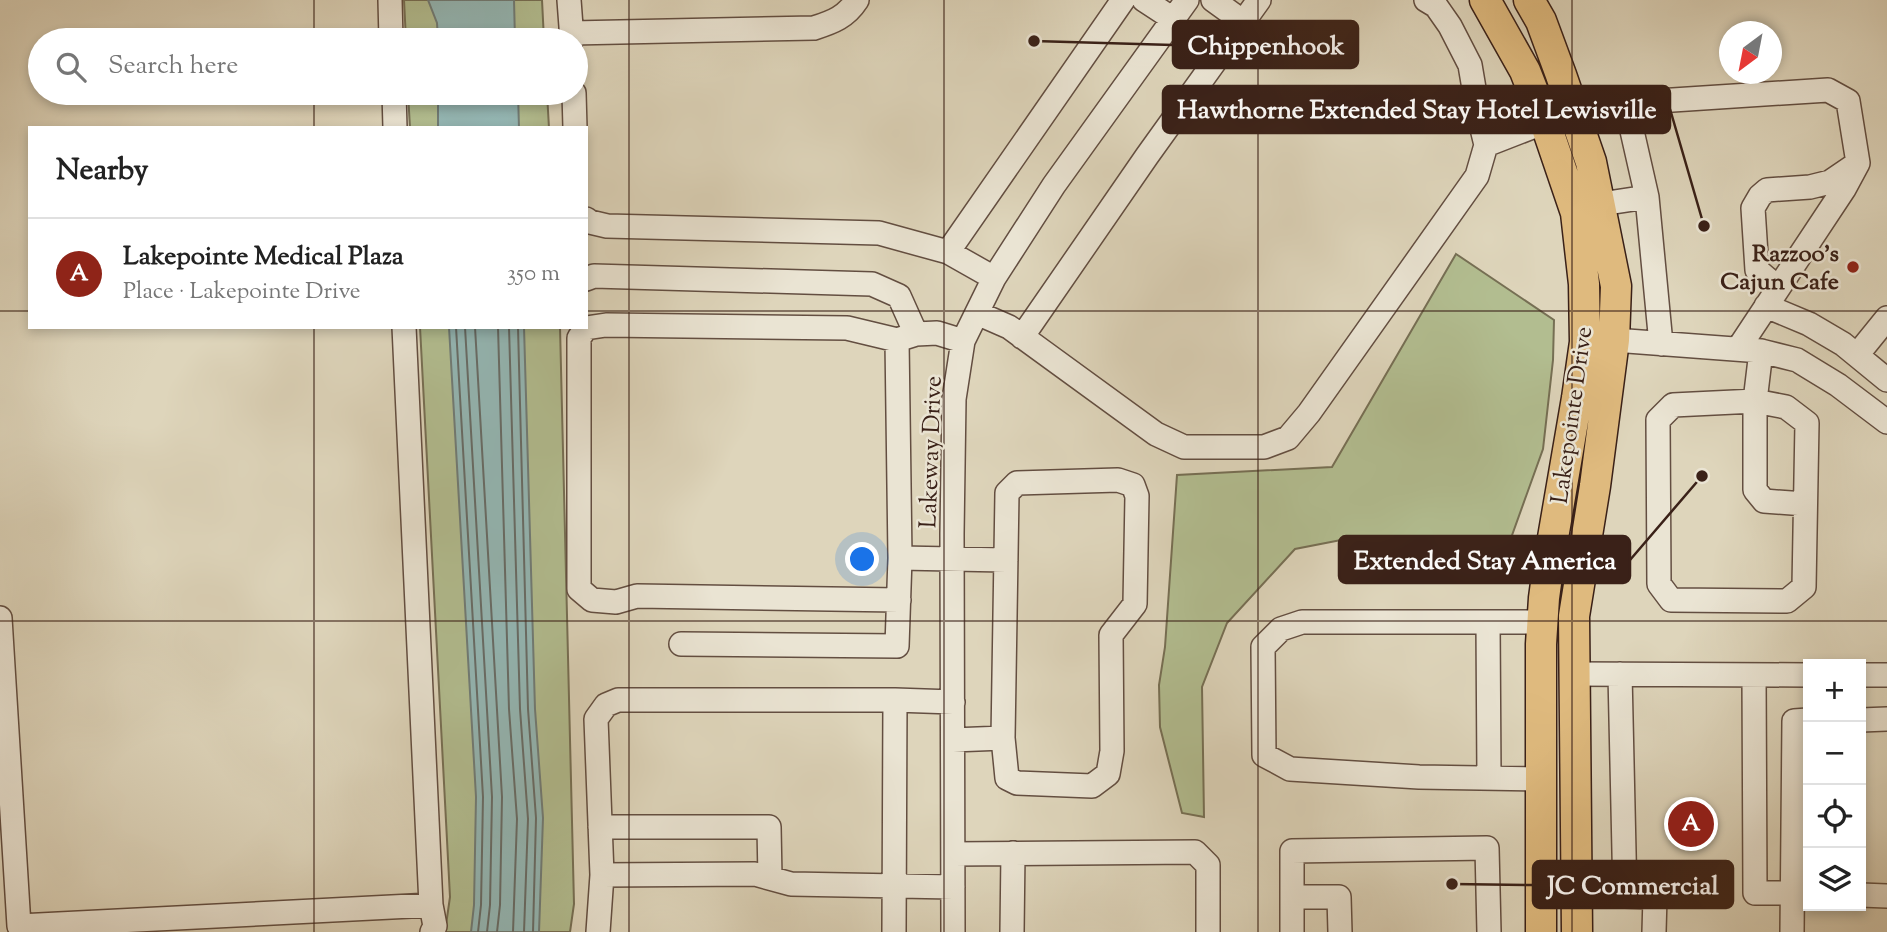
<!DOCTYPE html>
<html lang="en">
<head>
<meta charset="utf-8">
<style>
  :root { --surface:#fff; --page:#f6f6f6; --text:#222; --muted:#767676; --line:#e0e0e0; --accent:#8f2418 }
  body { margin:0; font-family:"Sorts Mill Goudy",serif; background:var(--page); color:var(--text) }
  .controls { position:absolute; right:21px; bottom:21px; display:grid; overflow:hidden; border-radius:0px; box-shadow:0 4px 10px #0003 }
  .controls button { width:63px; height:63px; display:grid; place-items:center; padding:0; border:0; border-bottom:2px solid var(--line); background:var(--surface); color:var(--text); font:35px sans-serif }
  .compass { position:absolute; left:1719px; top:21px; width:63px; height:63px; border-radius:50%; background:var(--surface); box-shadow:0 4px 10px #0003; rotate:212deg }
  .you { position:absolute; left:863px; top:560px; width:24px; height:24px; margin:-18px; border:5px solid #fff; border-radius:50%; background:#1a73e8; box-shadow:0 0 0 10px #1a73e833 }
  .badge { display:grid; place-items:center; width:46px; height:46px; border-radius:50%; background:var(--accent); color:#fff; font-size:23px; font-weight:700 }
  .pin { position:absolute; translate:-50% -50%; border:4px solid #fff; box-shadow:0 2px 7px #0006 }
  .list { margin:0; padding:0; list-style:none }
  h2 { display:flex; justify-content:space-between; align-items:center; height:91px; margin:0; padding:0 28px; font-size:30px }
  h2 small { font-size:23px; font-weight:400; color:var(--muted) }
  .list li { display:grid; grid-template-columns:46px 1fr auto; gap:21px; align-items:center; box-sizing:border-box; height:112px; padding:0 28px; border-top:2px solid var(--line) }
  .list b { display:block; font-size:26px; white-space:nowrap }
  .list p { margin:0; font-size:23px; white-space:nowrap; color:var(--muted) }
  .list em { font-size:23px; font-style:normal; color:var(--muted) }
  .icon { flex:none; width:38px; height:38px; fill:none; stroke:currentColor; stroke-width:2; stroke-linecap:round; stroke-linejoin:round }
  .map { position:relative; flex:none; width:1887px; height:932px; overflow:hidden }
  .search { position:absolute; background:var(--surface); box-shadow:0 4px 10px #0003; left:28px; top:28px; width:560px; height:77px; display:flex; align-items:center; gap:18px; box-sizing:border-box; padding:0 24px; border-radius:38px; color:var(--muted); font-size:26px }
  .panel { position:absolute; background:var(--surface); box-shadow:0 4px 10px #0003; left:28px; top:126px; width:560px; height:203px; border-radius:0px }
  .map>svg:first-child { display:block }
  .green { fill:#b2bd90; stroke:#766f54; stroke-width:2 }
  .water { fill:#94b8b6; stroke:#707c77; stroke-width:2 }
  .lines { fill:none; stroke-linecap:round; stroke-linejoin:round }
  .shore { stroke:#676c67; stroke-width:2 }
  .minor-casing { stroke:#634e41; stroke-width:26 }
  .major-casing { stroke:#3a2118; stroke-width:33 }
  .minor { stroke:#eae4d3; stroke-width:23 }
  .major { stroke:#dfba7e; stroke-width:30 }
  .grid { fill:none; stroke:#3a2118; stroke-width:2; stroke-opacity:0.55 }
  .poi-dot { fill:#8f2418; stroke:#eae4d3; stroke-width:2.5 }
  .labels { text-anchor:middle; stroke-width:5; stroke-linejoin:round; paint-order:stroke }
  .poi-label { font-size:24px; font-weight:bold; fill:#3a2118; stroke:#eae4d3; text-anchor:end }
  .street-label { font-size:24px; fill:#3a2118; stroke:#eae4d3 }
  .leader { fill:none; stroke:#3a2118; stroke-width:2.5 }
  .callout-dot { fill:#3a2118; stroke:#eae4d3; stroke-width:2.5 }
  .callout { fill:#3a2118; stroke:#3a2118; stroke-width:2.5 }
  .callout-label { font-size:26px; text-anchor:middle; font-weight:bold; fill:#fff }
</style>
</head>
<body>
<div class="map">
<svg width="1887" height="932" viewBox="0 0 1887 932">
  <rect width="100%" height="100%" fill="#ded5bb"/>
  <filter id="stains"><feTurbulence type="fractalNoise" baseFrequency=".00286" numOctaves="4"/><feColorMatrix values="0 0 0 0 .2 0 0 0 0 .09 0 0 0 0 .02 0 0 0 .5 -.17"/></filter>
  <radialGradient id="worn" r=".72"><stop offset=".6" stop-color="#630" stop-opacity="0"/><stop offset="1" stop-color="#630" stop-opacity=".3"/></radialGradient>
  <path class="green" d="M 404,0 L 542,0 L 544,40 L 406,40 Z
    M 408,93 L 547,93 L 549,128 L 410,128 Z
    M 1456,254 L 1554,320 L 1553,360 L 1543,449 L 1511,538 L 1452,545 L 1341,540 L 1295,549 L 1227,623 L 1202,687 L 1204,817 L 1182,813 L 1160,727 L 1159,685 L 1165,647 L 1177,475 L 1332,467 Z
    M 420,327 L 560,327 L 574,904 L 570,932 L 445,932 L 450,897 Z"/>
  <path class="water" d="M 428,0 L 514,0 L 515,40 L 438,40 L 437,23 Z
    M 438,93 L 518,93 L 519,128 L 438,128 Z
    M 449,327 L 524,327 L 535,709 L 543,818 L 539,932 L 471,932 L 474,905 L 476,797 Z"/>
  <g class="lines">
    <path class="shore" d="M 456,327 L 483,797 L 481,905 L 478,932
      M 465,327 L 492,797 L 490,905 L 487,932
      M 475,327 L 502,797 L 500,905 L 497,932
      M 498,327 L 509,709 L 517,819 L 513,932
      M 509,327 L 520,709 L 528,819 L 524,932
      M 518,327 L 528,709 L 536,818 L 533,932"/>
    <g class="minor-casing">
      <path id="minor" d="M 390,0 L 391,40
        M 569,0 L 572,40
        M 1144,0 L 1173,19
        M 1213,0 L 1242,21
        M 1426,0 L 1436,6 L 1450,26 L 1470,65 L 1478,112 L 1486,145
        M 572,33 L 814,28 C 833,22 846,17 857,0
        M 394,93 L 395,128
        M 574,93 L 575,128
        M 1601,204 L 1647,197
        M 586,219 L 590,222 L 607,226 L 879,233 L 948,252 L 994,278
        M 948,252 L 1123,0
        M 586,279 L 594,276 L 872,284 L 899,296 L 916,334
        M 1778,288 L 1757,270 L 1753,208 L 1760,196 L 1767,190 L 1810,187 L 1830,182 L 1855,165
        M 1766,306 L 1809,324 L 1843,344 L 1887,380
        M 977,313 L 1009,327 L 1156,434 L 1184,447 L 1264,447 L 1288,438 L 1309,413 L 1477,176 L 1486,145 L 1545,122
        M 404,327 L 431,905
        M 1022,337 L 1147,156 L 1259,0
        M 897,340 L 900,558
        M 1614,340 L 1761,351 L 1797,360 L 1838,385 L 1887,422
        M 1661,344 L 1647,197 L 1630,122 L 1642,102 L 1828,90 L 1848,101 L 1858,163 L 1844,189 L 1738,349
        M 1761,351 L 1755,401 L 1673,405 L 1658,420 L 1659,584 L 1671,600 L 1787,601 L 1804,587 L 1807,423 L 1786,407 L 1755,401 L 1755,490 L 1764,501 L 1805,504
        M 1857,355 L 1887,318
        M 899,600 L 637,596 L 616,602 L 592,600 L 579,589 L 579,338 L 586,328 L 606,325 L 847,328 L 897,340 L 916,334 L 937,333 L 963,341
        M 0,618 L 19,926 L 431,905 L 435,926 L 432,932
        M 1488,622 L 1489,778
        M 681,644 L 897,646 L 900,558 L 1006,560
        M 1574,674 L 1808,675
        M 1620,674 L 1625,896 L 1655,897 L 1654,932
        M 1754,675 L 1755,893 L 1792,893
        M 1861,675 L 1887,675
        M 895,700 L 953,702
        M 1861,720 L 1887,719
        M 953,740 L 1003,738 L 1007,778 L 1017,783 L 1092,786 L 1108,774 L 1112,751 L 1111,635 L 1135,604 L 1137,496 L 1133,485 L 1118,480 L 1017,483 L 1007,493 L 1003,738
        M 1541,779 L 1419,777 L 1290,769 L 1264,755 L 1263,647 L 1281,629 L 1302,622 L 1543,622
        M 600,827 L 769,827 L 770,878
        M 953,854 L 1195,852 L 1208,865 L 1208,932
        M 602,875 L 755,874 L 791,884 L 953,887
        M 1861,895 L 1887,896
        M 1292,897 L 1339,897 L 1340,932
        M 598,932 L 602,875 L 596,719 L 606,705 L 618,700 L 895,700 L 894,932
        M 953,932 L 952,534 L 954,399 L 963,341 L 994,278 L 1054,185 L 1187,0
        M 1012,932 L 1013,853
        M 1292,932 L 1292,851 L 1487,848 L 1489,932
        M 1792,932 L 1794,721 L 1808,720"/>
    </g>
    <g class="major-casing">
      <path id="major" d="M 1485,0 L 1525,71 L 1545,122 L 1576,213 L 1584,284 L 1585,342 L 1577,398 L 1549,561 L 1544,598 L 1541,644 L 1541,932
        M 1529,0 L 1541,21 L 1561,75 L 1591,162 L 1616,286 L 1614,340 L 1595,486 L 1574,616 L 1577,932"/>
    </g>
    <use href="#minor" class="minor"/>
    <use href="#major" class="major"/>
  </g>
  <path class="grid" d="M 314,0 L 314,40M 629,0 L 629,932M 944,0 L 944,932M 1258,0 L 1258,932M 1572,0 L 1572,932M 314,93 L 314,128M 0,311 L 30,311M 586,311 L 1887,311M 314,327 L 314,932M 0,621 L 1887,621"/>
  <circle class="poi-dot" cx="1853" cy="267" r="7"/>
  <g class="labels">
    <g class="poi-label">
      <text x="1839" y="261">Razzoo's<tspan x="1839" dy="28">Cajun Cafe</tspan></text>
    </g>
    <g class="street-label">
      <text transform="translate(1571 415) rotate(-82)" y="8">Lakepointe Drive</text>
      <text transform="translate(930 452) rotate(-88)" y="8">Lakeway Drive</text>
    </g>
  </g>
  <path class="leader" d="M1034 41L1173 45M1704 226L1670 109M1702 476L1630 560M1452 884L1533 885"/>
  <g class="callout-dot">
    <circle cx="1034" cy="41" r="7"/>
    <circle cx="1704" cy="226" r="7"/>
    <circle cx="1702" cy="476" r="7"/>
    <circle cx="1452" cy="884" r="7"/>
  </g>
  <g class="callout">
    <rect x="1173" y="21" width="185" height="47" rx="7"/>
    <rect x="1163" y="86" width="507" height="47" rx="7"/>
    <rect x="1339" y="536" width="291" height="47" rx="7"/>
    <rect x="1533" y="861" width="200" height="47" rx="7"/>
  </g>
  <g class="callout-label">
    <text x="1266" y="54">Chippenhook</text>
    <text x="1417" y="118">Hawthorne Extended Stay Hotel Lewisville</text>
    <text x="1485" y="569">Extended Stay America</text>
    <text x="1633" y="894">JC Commercial</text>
  </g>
  <rect width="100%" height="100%" filter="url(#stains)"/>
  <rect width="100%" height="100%" fill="url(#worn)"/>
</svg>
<div class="controls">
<button>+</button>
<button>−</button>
<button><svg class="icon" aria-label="locate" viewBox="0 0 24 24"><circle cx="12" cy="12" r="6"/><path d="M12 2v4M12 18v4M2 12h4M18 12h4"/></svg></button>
<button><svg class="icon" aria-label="layers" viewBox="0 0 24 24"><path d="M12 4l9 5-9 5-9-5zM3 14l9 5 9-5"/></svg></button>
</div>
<svg class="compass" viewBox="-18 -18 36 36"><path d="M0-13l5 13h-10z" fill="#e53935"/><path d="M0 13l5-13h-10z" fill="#767676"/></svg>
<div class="you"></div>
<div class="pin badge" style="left:1691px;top:824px">A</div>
<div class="search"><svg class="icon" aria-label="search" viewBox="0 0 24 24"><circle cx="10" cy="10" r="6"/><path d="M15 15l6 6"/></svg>Search here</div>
<section class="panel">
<h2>Nearby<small></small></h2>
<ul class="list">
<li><span class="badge">A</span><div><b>Lakepointe Medical Plaza</b><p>Place · Lakepointe Drive</p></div><em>350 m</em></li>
</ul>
</section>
</div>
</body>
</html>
